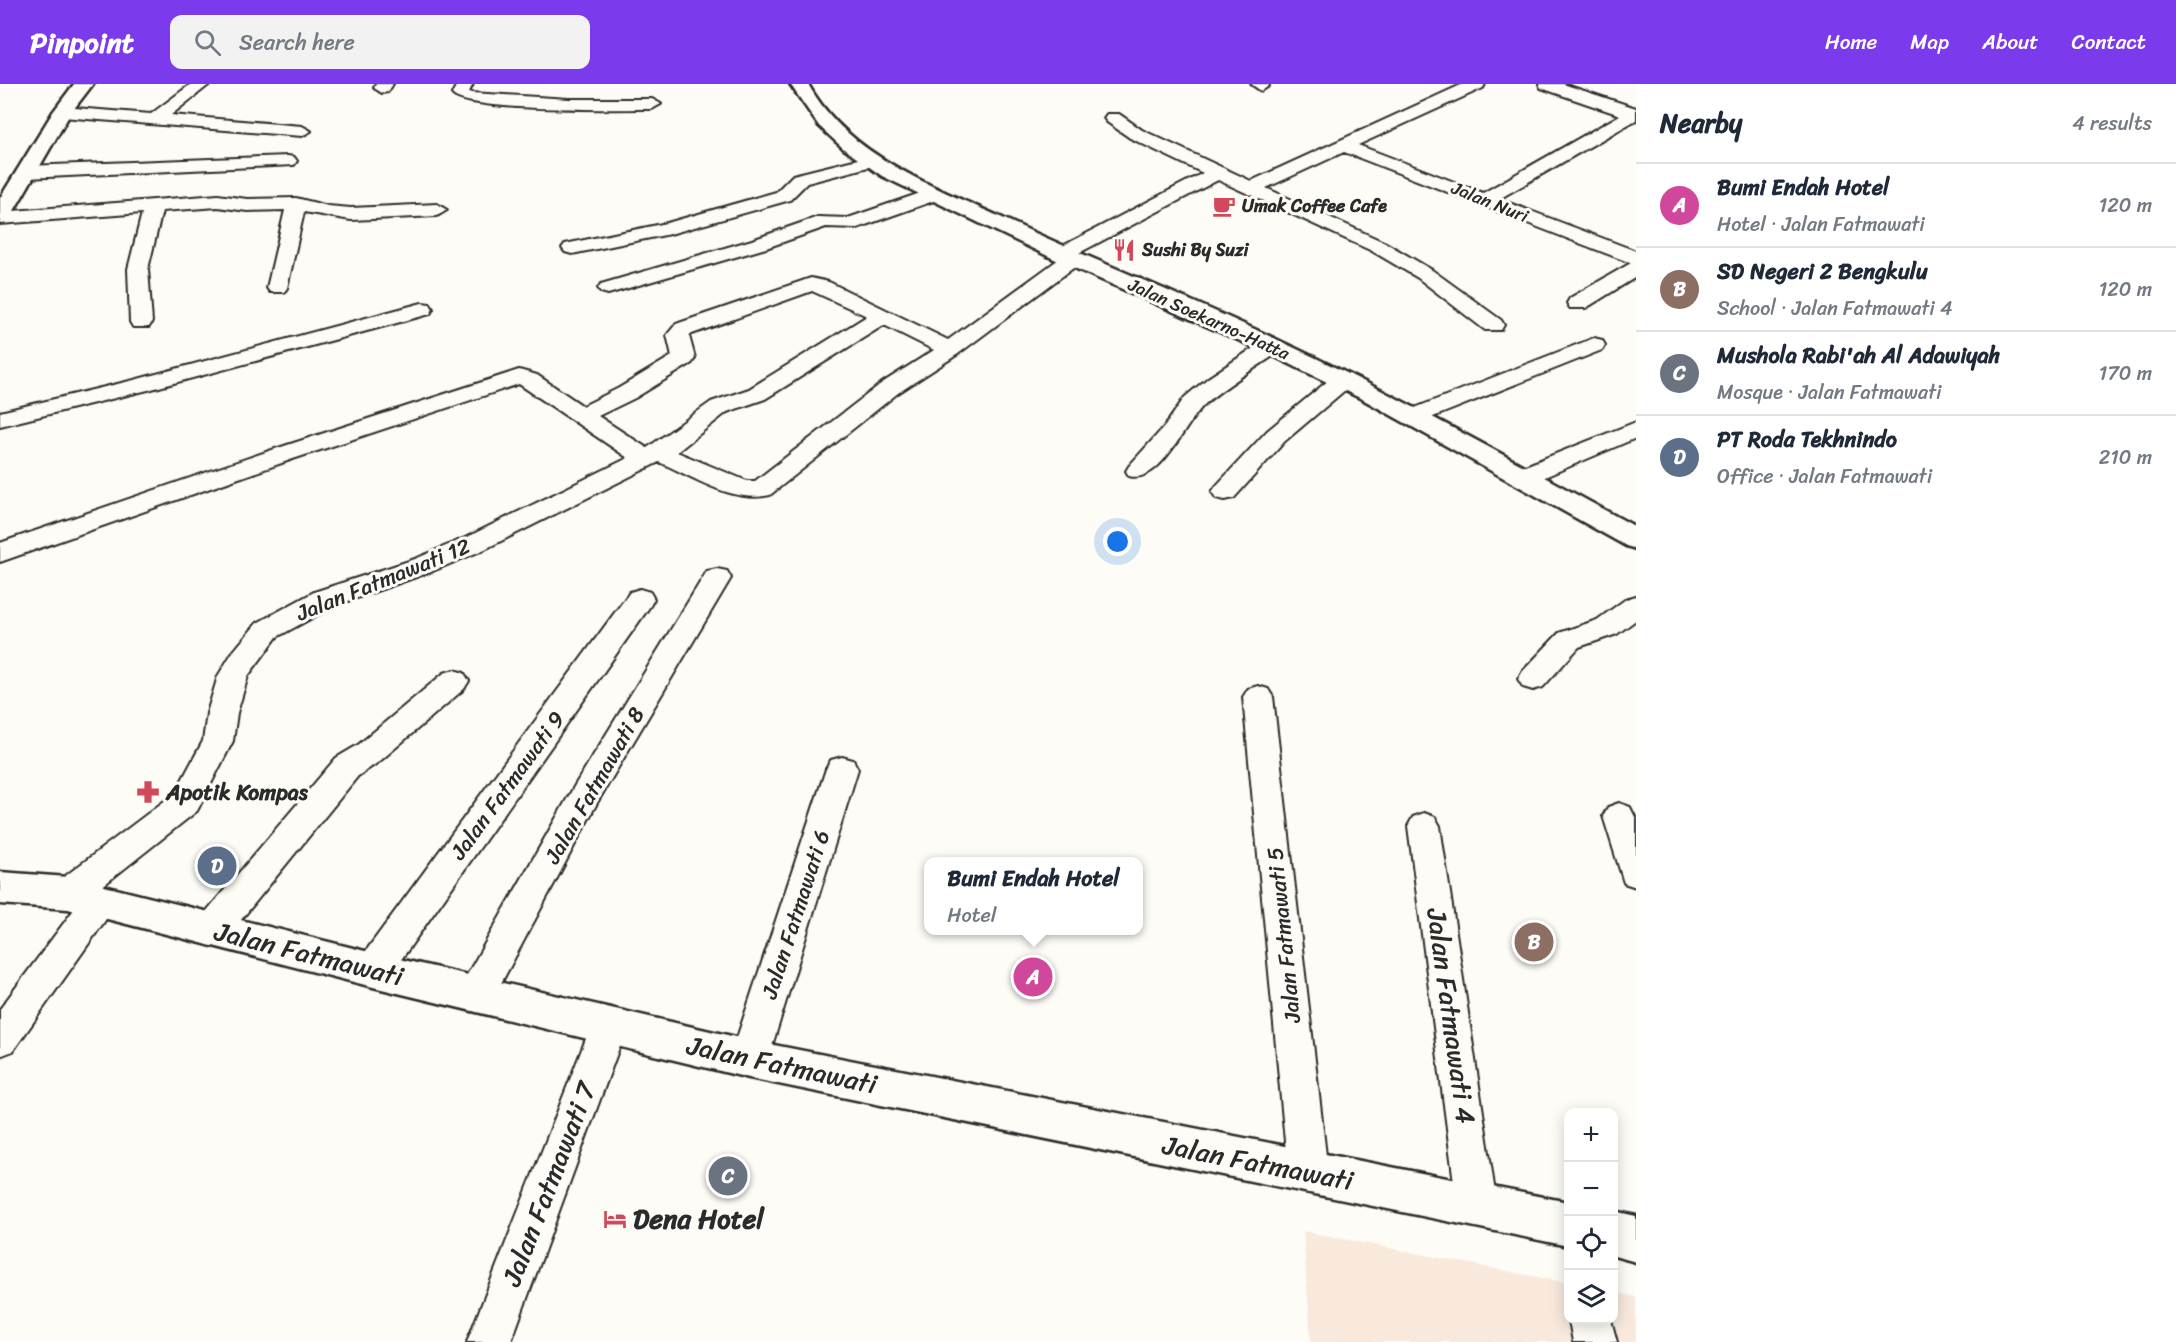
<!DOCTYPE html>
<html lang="en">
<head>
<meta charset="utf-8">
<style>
  :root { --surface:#fff; --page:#f2f2f3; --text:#1f2937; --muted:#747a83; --line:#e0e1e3; --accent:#7c3aed }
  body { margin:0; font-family:Sriracha,sans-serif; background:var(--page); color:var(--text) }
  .controls { position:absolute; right:18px; bottom:18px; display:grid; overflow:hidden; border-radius:12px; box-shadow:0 3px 15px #0003 }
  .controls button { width:54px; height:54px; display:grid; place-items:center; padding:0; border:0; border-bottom:2px solid var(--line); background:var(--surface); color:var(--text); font:30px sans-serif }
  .you { position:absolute; left:1118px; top:458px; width:21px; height:21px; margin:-15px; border:4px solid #fff; border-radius:50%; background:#1a73e8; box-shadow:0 0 0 9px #1a73e833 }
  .badge { display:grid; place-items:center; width:39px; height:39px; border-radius:50%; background:var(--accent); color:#fff; font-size:20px; font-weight:700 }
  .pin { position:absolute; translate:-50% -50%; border:3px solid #fff; box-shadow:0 2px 6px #0006 }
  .popup { position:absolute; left:924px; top:773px; width:219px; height:78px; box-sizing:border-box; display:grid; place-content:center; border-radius:12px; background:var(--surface); filter:drop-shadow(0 2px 4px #0005); font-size:20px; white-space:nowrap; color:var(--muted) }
  .popup b { font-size:22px; color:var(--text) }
  .popup::after { content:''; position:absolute; left:50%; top:100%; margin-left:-12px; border:12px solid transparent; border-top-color:var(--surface) }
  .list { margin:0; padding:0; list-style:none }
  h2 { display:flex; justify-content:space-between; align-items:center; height:78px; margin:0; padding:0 24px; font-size:26px }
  h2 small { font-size:20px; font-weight:400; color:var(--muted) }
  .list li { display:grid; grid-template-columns:39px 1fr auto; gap:18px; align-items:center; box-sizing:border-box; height:84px; padding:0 24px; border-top:2px solid var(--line) }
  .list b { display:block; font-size:22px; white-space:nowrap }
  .list p { margin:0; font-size:20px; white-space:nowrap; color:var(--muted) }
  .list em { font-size:20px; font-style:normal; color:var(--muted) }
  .icon { flex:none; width:33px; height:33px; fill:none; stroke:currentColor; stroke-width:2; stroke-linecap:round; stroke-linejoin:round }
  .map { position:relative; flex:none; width:1636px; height:1258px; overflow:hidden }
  header { display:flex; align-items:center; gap:36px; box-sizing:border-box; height:84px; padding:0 30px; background:var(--accent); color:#fff }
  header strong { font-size:28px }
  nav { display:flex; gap:33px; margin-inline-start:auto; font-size:21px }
  .search { width:420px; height:54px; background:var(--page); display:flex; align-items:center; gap:15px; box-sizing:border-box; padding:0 21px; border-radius:12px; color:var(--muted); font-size:22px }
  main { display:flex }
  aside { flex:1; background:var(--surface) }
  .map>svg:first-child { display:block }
  .built { fill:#f9e9dd }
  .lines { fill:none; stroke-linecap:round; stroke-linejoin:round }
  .street-casing { stroke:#2b2b2b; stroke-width:4 }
  .secondary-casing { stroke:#2b2b2b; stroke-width:5 }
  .street { fill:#fdfcf7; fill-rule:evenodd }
  .secondary { fill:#fdfcf7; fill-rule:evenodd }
  .labels { text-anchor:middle; stroke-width:6; stroke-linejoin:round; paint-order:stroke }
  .far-street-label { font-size:18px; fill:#2b2b2b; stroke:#fdfcf7 }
  .far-poi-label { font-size:18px; font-weight:bold; fill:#2b2b2b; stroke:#fdfcf7; text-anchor:start }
  .street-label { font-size:22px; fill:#2b2b2b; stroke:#fdfcf7 }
  .poi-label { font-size:22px; font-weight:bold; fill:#2b2b2b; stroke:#fdfcf7; text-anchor:start }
  .near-street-label { font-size:27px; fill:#2b2b2b; stroke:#fdfcf7 }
  .near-poi-label { font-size:27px; font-weight:bold; fill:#2b2b2b; stroke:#fdfcf7; text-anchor:start }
</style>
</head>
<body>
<header>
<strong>Pinpoint</strong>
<div class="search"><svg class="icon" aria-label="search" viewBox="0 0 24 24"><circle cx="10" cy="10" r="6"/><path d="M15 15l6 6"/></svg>Search here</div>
<nav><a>Home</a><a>Map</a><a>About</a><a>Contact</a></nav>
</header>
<main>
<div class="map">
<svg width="1636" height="1258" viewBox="0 0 1636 1258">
  <rect width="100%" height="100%" fill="#fdfcf7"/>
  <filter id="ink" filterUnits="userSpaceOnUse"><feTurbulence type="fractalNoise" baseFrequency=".0167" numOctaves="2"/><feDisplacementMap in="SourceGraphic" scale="12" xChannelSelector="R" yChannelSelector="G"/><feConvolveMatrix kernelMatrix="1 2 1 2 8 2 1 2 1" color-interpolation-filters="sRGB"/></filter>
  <g filter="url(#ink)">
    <path class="built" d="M 1303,1147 L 1568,1199 L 1568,1236 L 1614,1236 L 1614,1208 L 1636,1213 L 1636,1258 L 1311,1258 Z"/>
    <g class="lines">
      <g class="street-casing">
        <path id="street" d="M 191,0 L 210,0 L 171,31 L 302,42 L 311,47 L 302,52 L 62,33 L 53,28 L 62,23 L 151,30 Z
          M 376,0 L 393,0 L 388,8 L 382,9 L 374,4 Z
          M 457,0 L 473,0 L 469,8 L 471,9 L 569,15 L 652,15 L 661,20 L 652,25 C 622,25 465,28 452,10 Z
          M 1251,0 L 1268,0 L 1269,2 L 1261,7 Z
          M 1463,0 L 1485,0 L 1483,4 L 1358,61 L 1483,109 L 1620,31 L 1541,4 L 1539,0 L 1563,0 L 1636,24 L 1636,36 L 1499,115 L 1636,167 L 1636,193 L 1586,224 L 1570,224 L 1567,219 L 1570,214 L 1631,179 L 1344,68 L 1266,104 L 1386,159 L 1432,186 L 1501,236 L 1504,241 L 1501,246 L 1485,246 L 1418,194 L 1372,167 L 1218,96 L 1077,170 L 1083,175 L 1080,179 L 958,270 L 898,309 L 770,411 C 733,420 692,392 659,378 L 483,466 L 433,487 L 334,522 L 277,553 L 248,592 L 237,629 L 233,657 L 197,727 L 100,804 L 111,808 L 116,818 L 111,828 L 13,967 L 0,972 L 0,925 L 78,820 L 68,823 L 56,819 L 51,809 L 56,799 L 175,709 L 203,657 L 207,629 L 218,592 L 232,569 L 257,539 L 314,508 L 415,475 L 465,454 L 628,374 L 519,300 L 293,375 L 0,478 L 0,459 L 275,365 L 519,286 L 537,291 L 583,322 L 619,304 L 672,272 L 667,251 L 676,240 L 811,194 L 829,198 L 948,256 L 1059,175 L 1052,170 L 1055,166 L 1203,89 L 1130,54 L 1107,38 L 1104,34 L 1107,30 L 1119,30 L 1142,46 L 1251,97 ZM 812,207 L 867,232 L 749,305 L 711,318 L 647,364 L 598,332 L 635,314 L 692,279 L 695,274 L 689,252 L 692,250 ZM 884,241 L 934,266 L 882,299 L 755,397 L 747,397 L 677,368 L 727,328 L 765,315 Z
          M 288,72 L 294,73 L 297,77 L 294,81 L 27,94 L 18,88 L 27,82 Z
          M 870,72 L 876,73 L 879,77 L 876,81 L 807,99 L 790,116 L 670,150 L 572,170 L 565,168 L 562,164 L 565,160 L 667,139 L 776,108 L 793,91 Z
          M 935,104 L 944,110 L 942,114 L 857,144 L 826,143 L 766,164 L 608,210 L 601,208 L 598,204 L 601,200 L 752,156 L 818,133 L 848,134 Z
          M 218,111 L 247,115 L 296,114 L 328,122 L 351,124 L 437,120 L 447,126 L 437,132 L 351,136 L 304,128 L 287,204 L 284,208 L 270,208 L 267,204 L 285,126 L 247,127 L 218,123 L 162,127 L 148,185 L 152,238 L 149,243 L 133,243 L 130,238 L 128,185 L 142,129 L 0,140 L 0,128 Z
          M 422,219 L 430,220 L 433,225 L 430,230 L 148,306 L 0,342 L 0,328 L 134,296 Z
          M 1594,254 L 1602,256 L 1605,261 L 1602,266 L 1423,337 L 1407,337 L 1403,332 L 1407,327 Z
          M 1272,255 L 1280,257 L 1283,262 L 1280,267 C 1255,285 1227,300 1205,320 C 1185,338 1161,401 1129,392 L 1126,387 L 1129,382 L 1165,342 L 1185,313 L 1208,294 L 1264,257 Z
          M 1343,289 L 1351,291 L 1354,296 L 1351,301 L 1285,357 L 1234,414 L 1225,416 L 1216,414 L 1212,408 L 1216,402 L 1267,347 L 1335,291 Z
          M 1636,338 L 1636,354 L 1533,398 L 1524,400 L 1515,398 L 1512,392 L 1515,386 Z
          M 717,485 L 727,487 L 731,494 L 597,719 L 489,922 L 476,926 L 463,922 L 458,910 L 463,898 L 575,701 L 707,487 Z
          M 640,505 L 650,508 L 654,515 L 650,522 L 386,897 L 373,902 L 360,897 L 355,886 L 360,875 L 630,508 Z
          M 1636,512 L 1636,536 L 1617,550 L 1579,563 L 1543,603 L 1533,606 L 1523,603 L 1518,595 L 1523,587 L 1559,549 L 1597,536 L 1626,515 Z
          M 454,586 L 464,589 L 469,597 L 464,605 L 380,677 L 358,692 L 223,858 L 211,862 L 199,858 L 194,847 L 199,836 L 336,674 L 358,661 L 444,589 Z
          M 1258,602 L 1268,605 L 1273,613 L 1328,1089 L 1322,1103 L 1308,1109 L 1294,1103 L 1288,1089 L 1243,613 L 1248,605 Z
          M 842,673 L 853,676 L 858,685 L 768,975 L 762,987 L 749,993 L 736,987 L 730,975 L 826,685 L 831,676 Z
          M 1619,719 L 1630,723 L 1636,735 L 1636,803 L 1624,799 L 1603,732 L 1608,723 Z
          M 1424,729 L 1435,733 L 1440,742 L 1497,1122 L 1491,1136 L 1477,1142 L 1463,1136 L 1457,1122 L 1408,742 L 1413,733 Z
          M 609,925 L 622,930 L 627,942 L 511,1258 L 467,1258 L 591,942 L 596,930 Z
          M 1569,1236 L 1611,1236 L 1617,1258 L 1573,1258 Z"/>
      </g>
      <g class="secondary-casing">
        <path id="secondary" d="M 74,0 L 93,0 L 70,30 L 11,132 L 8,137 L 0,138 L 0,114 L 53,28 Z
          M 790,0 L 808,0 C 849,74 937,103 1009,137 C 1099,179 1192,215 1282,258 C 1403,314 1519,380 1636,443 L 1636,465 L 1626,462 L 1364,316 L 1263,267 L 1054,175 L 882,92 L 844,65 L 819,42 Z
          M 0,788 L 68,793 L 373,869 L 749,956 L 1568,1118 L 1568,1162 L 749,994 L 373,903 L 68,825 L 0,820 Z
          M 1614,1127 L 1636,1132 L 1636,1178 L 1614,1172 Z"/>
      </g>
      <use href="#street" class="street"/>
      <use href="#secondary" class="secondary"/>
    </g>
  </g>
  <defs>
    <g id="cafe-bare" transform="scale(1.8)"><path d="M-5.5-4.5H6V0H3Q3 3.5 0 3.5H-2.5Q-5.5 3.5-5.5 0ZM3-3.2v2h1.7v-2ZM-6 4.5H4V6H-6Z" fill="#d1495b" stroke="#fdfcf7" stroke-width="2.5" paint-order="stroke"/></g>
    <g id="restaurant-bare" transform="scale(1.8)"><path d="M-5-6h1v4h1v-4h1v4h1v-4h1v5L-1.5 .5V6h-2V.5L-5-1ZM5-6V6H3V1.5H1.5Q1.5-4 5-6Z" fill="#d1495b" stroke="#fdfcf7" stroke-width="2.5" paint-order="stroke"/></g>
    <g id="pharmacy-bare" transform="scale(1.8)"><path d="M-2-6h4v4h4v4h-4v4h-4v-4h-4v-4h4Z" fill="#d1495b" stroke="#fdfcf7" stroke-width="2.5" paint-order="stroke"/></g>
    <g id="hotel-bare" transform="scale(1.8)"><path d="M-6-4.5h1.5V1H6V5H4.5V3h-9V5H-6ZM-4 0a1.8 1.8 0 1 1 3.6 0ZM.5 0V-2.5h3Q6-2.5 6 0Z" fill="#d1495b" stroke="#fdfcf7" stroke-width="2.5" paint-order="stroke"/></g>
  </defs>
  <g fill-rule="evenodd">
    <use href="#cafe-bare" x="1224" y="122"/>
    <use href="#restaurant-bare" x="1124" y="166"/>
    <use href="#pharmacy-bare" x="148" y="708"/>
    <use href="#hotel-bare" x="615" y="1135"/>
  </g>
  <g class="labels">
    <g class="far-street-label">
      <text transform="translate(1490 118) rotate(22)" y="6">Jalan Nuri</text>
      <text transform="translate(1209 235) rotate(24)" y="6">Jalan Soekarno-Hatta</text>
    </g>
    <g class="far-poi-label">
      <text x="1242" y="128">Umak Coffee Cafe</text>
      <text x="1142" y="172">Sushi By Suzi</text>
    </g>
    <g class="street-label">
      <text transform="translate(383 495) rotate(-22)" y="8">Jalan Fatmawati 12</text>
      <text transform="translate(507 701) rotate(-54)" y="8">Jalan Fatmawati 9</text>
      <text transform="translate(594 701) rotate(-60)" y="8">Jalan Fatmawati 8</text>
      <text transform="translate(795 830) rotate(-72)" y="8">Jalan Fatmawati 6</text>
      <text transform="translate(1283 851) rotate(-96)" y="8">Jalan Fatmawati 5</text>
    </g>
    <g class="poi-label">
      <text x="166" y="716">Apotik Kompas</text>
    </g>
    <g class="near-street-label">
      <text transform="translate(309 870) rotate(14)" y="9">Jalan Fatmawati</text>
      <text transform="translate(1451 932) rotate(82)" y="9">Jalan Fatmawati 4</text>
      <text transform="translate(782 981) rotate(12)" y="9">Jalan Fatmawati</text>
      <text transform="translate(1258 1079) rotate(11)" y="9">Jalan Fatmawati</text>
      <text transform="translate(549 1100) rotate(-69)" y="9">Jalan Fatmawati 7</text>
    </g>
    <g class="near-poi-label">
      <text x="633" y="1144">Dena Hotel</text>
    </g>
  </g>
</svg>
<div class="controls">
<button>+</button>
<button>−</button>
<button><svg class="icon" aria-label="locate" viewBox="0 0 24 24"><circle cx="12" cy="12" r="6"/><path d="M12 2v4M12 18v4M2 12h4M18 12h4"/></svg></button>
<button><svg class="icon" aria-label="layers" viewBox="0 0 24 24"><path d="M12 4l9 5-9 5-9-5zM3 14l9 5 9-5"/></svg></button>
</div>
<div class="you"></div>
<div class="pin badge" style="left:1033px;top:893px;background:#d1479c">A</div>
<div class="popup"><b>Bumi Endah Hotel</b>Hotel</div>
<div class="pin badge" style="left:1534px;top:858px;background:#8d6e63">B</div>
<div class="pin badge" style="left:728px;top:1092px;background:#6b7280">C</div>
<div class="pin badge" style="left:217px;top:782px;background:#5c6f8a">D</div>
</div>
<aside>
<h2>Nearby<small>4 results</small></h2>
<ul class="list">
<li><span class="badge" style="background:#d1479c">A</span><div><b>Bumi Endah Hotel</b><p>Hotel · Jalan Fatmawati</p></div><em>120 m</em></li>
<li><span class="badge" style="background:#8d6e63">B</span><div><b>SD Negeri 2 Bengkulu</b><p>School · Jalan Fatmawati 4</p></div><em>120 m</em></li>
<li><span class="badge" style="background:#6b7280">C</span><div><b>Mushola Rabi'ah Al Adawiyah</b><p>Mosque · Jalan Fatmawati</p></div><em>170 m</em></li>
<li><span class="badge" style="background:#5c6f8a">D</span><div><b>PT Roda Tekhnindo</b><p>Office · Jalan Fatmawati</p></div><em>210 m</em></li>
</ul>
</aside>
</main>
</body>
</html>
